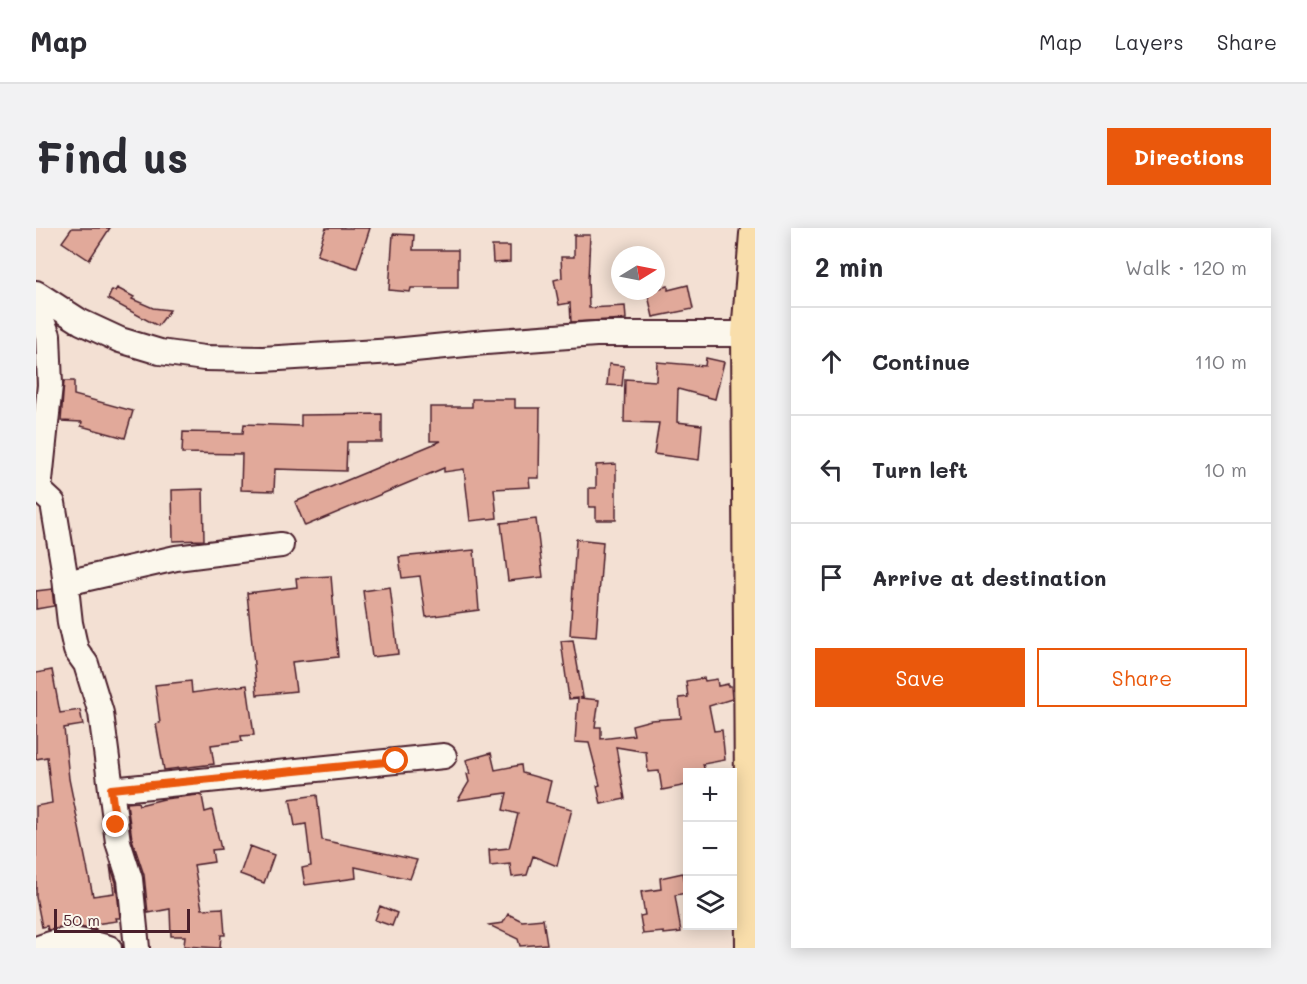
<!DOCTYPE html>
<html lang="en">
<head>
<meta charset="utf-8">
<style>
  :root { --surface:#fff; --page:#f2f2f3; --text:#2b2b33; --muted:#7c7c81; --line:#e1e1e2; --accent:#ea580c }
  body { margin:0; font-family:Mali,sans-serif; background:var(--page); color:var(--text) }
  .controls { position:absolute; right:18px; bottom:18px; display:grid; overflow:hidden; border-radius:0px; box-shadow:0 3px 15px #0003 }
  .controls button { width:54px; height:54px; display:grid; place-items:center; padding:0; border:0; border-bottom:2px solid var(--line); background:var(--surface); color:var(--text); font:30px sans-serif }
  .compass { position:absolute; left:575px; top:18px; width:54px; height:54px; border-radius:50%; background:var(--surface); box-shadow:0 3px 15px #0003; rotate:80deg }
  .scale { position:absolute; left:18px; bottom:15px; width:136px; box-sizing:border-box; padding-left:6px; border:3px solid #4a1f2b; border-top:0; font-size:16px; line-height:21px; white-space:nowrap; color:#4a1f2b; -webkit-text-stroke:4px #fbf7ec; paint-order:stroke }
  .stop { position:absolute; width:18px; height:18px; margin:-14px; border:4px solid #ea580c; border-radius:50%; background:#fff }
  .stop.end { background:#ea580c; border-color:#fff; box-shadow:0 2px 6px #0008 }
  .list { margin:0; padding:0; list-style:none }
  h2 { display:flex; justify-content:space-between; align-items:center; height:78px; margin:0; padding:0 24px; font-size:26px }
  h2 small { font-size:20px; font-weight:400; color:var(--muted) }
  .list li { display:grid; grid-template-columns:39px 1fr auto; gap:18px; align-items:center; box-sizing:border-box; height:108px; padding:0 24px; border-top:2px solid var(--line) }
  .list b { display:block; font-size:22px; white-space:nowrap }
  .list em { font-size:20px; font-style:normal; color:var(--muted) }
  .actions { display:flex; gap:12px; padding:18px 24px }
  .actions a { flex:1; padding:14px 0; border:2px solid var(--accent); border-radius:0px; text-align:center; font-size:21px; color:var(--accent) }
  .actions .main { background:var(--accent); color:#fff }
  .icon { flex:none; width:33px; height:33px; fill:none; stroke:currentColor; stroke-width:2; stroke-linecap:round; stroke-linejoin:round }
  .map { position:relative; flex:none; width:719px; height:720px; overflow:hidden; border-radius:0px }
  header { display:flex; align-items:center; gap:36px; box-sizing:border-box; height:84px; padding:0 30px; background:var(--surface); border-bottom:2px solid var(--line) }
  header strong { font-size:28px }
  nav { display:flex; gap:33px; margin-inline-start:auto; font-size:21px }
  .intro { display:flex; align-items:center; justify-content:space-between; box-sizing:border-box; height:144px; padding:0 36px }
  h1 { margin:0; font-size:42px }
  .button { padding:15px 27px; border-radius:0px; background:var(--accent); color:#fff; font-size:21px; font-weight:700 }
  main { display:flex; gap:36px; padding:0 36px }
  aside { flex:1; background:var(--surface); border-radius:0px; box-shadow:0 3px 15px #0003 }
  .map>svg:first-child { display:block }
  .building { fill:#e1a99a; stroke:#4a1f2b; stroke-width:1.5 }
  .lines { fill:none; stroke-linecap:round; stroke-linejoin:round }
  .minor-casing { stroke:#4a1f2b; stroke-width:28 }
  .major-casing { stroke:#4a1f2b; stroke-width:34 }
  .minor { stroke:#fbf7ec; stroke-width:24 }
  .major { stroke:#f9deab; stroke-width:30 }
  .route { stroke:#ea580c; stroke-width:8 }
</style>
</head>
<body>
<header>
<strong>Map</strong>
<nav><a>Map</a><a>Layers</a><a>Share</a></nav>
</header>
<div class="intro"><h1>Find us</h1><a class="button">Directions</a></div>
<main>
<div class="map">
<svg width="719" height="720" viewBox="0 0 719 720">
  <rect width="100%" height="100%" fill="#f3e0d3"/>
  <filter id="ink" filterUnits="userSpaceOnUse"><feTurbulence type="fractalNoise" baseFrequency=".0167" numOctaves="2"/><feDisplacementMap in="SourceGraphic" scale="12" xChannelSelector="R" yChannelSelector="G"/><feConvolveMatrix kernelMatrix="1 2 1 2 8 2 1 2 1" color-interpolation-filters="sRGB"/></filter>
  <g filter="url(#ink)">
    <path class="building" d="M 36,0 L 74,0 L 53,32 L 26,14 Z
      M 290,0 L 334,0 L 321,40 L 281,27 Z
      M 357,6 L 378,7 L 377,22 L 422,22 L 422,60 L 375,60 L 374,64 L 353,62 Z
      M 538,7 L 554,7 L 552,52 L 553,80 L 589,78 L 590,91 L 535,94 L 534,75 L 523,77 L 518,52 L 526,50 L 525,29 L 538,29 Z
      M 456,18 L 474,18 L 474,34 L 457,35 Z
      M 652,57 L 657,81 L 617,89 L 611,63 L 620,63 L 620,61 L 632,58 L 632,62 Z
      M 81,60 L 98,69 L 96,71 L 117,80 L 134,82 L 122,98 L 72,71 L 76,62 L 79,63 Z
      M 670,130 L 688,134 L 679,171 L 642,161 L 641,194 L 666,197 L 663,232 L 618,226 L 623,195 L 588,194 L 589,151 L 620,153 L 621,134 L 669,138 Z
      M 573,136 L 588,138 L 586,158 L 571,157 Z
      M 28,153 L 38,153 L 38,167 L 97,183 L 89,210 L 45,198 L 46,194 L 25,193 Z
      M 436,171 L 479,171 L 479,180 L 504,180 L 503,250 L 493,250 L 494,259 L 458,261 L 461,290 L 434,293 L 428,241 L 408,244 L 408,240 L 269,298 L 259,274 L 405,213 L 394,213 L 394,179 L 436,179 Z
      M 346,186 L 346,214 L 311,214 L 310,243 L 239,241 L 238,263 L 205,262 L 206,226 L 146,225 L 147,204 L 207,205 L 208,196 L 265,198 L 265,187 Z
      M 580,236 L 580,292 L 560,292 L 560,279 L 553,279 L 553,260 L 560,260 L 560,237 Z
      M 167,261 L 168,312 L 137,313 L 136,262 Z
      M 500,291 L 507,349 L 472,353 L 465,295 Z
      M 540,311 L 567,314 L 560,409 L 534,407 Z
      M 438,322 L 443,382 L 390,389 L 384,348 L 366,350 L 363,329 Z
      M 295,348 L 302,429 L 256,434 L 260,463 L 221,467 L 211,365 L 261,359 L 260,350 Z
      M 354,359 L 362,426 L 336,429 L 327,363 Z
      M 16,361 L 18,378 L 0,381 L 0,363 Z
      M 537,412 L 547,469 L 544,470 L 563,472 L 559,499 L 565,499 L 565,511 L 598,507 L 596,497 L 615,492 L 645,490 L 643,470 L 652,469 L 650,453 L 668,450 L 669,453 L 681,451 L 682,458 L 692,456 L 692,458 L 695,458 L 696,471 L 673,478 L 678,503 L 686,502 L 689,532 L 667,536 L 669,544 L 651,544 L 651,557 L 626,562 L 623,543 L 612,544 L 610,524 L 580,519 L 589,571 L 565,576 L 561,558 L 564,557 L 553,515 L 539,514 L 542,470 L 533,471 L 525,413 Z
      M 16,442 L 24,485 L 44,482 L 47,497 L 28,500 L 33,551 L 57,668 L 78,665 L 74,637 L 80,654 L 84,690 L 80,690 L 81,693 L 59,696 L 60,702 L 38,698 L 12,702 L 11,698 L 6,699 L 0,669 L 0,578 L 16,575 L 11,529 L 0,531 L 0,445 Z
      M 155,453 L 156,465 L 211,457 L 218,507 L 205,508 L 206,513 L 175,517 L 178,536 L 128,542 L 120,496 L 124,495 L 119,457 Z
      M 455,525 L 459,542 L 485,537 L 486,545 L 515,553 L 510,574 L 536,581 L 521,638 L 497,628 L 491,647 L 476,649 L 474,636 L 454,638 L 453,622 L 473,620 L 482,586 L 467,582 L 471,565 L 422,572 L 433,554 L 431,546 L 434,545 L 430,532 Z
      M 162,567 L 166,568 L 169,584 L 176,582 L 185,621 L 176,622 L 178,634 L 158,637 L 166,681 L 187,680 L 189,707 L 185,707 L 184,720 L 148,718 L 149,708 L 135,708 L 134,681 L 112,685 L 108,647 L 96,611 L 91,575 L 102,574 L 103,577 L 128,571 Z
      M 281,567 L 286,612 L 381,632 L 374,651 L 319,639 L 320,650 L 269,657 L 266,640 L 275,638 L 270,596 L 259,598 L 254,571 Z
      M 214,618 L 238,627 L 228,655 L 204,646 Z
      M 647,645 L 651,665 L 639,667 L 645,704 L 628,706 L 628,704 L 607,706 L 604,688 L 609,687 L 605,664 L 625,661 L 624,650 Z
      M 344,678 L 361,685 L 356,698 L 339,692 Z
      M 472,686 L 486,693 L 507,691 L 511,716 L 484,718 L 482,711 L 453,697 L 467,695 Z"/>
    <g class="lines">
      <g class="minor-casing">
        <path id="minor" d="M 0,65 L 45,94 L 84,112 L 124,124 L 168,130 L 227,131 L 358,123 L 450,114 L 560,106 L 711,106
          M 0,79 L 12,107 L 14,157 L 3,262 L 17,275 L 28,341 L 34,395 L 40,422 L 50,436 L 65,485 L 82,614 L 94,651 L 101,720
          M 30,355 L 140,330 L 245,317
          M 75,562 L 408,528
          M 3,720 C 33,708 43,712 73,720"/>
      </g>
      <g class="major-casing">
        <path id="major" d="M 715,720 L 711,106 L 719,6"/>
      </g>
      <use href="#minor" class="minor"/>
      <use href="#major" class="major"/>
    </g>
  </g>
  <g class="lines" filter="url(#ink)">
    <path class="route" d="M 80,597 L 75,561 L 360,533"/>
  </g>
</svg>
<div class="controls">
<button>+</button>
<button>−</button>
<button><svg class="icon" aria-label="layers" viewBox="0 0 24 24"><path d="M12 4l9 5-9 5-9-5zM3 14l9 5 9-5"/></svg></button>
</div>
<svg class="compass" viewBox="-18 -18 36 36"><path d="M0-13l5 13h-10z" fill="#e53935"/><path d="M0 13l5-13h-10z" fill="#7c7c81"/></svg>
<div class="scale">50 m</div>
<div class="stop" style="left:360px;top:533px"></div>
<div class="stop end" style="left:80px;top:597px"></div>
</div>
<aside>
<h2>2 min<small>Walk · 120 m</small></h2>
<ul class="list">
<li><svg class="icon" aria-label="ahead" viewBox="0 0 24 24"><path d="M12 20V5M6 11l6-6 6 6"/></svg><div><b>Continue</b></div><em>110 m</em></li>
<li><svg class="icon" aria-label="left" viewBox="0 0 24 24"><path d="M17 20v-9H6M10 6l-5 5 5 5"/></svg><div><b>Turn left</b></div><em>10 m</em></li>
<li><svg class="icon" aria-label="arrive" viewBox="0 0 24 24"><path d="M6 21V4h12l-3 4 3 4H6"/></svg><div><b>Arrive at destination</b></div></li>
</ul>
<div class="actions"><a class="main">Save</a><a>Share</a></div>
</aside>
</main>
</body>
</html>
